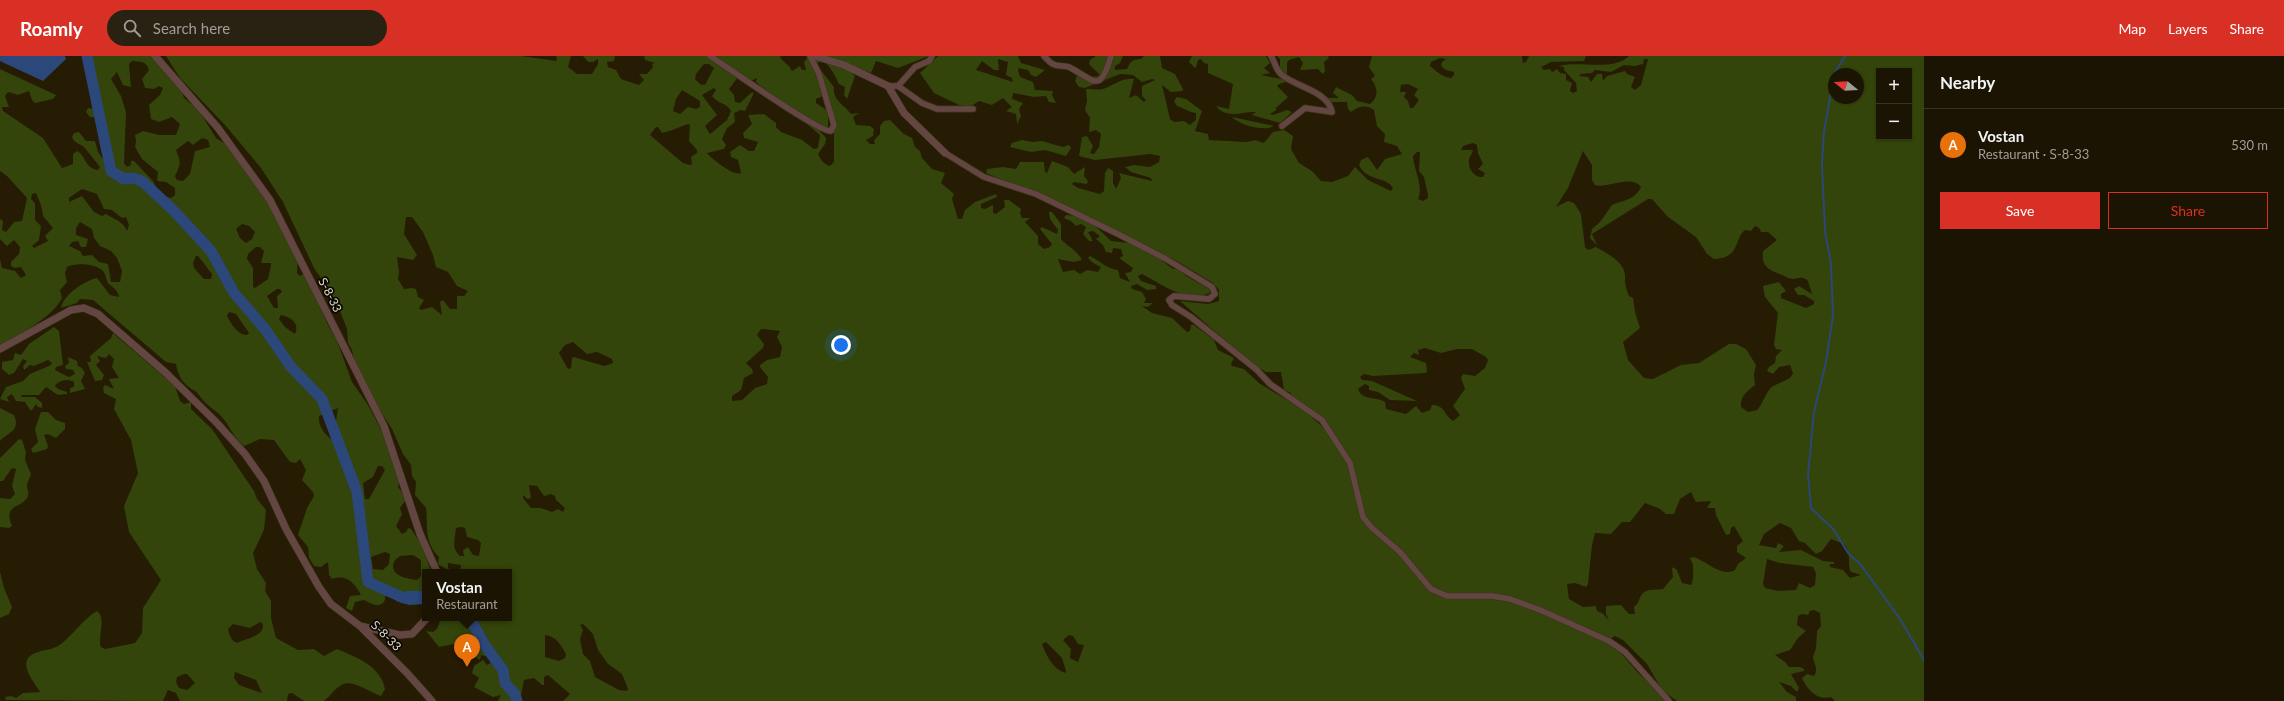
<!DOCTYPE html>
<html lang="en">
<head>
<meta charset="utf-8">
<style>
  :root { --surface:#1c1402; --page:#292111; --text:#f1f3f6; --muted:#a09e99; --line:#3a3324; --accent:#d93025 }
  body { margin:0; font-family:Lato,"Noto Sans Armenian",sans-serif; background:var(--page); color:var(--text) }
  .controls { position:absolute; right:12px; top:12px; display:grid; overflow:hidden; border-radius:0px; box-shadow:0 1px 3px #0004 }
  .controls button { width:36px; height:36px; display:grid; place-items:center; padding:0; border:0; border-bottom:1px solid var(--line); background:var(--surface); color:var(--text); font:20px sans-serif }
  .compass { position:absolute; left:1828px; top:12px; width:36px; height:36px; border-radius:50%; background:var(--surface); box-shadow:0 1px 3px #0004; rotate:288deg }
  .you { position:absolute; left:841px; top:289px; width:14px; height:14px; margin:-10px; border:3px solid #fff; border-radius:50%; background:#1a73e8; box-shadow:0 0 0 6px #1a73e833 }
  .badge { display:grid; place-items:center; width:26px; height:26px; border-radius:50%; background:var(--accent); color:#fff; font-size:13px; font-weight:700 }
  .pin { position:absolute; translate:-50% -33px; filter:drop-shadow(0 1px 2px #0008) }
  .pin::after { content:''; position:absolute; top:21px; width:14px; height:12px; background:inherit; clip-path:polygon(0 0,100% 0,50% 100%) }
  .popup { position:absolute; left:422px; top:513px; width:90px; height:52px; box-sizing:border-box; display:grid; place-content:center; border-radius:0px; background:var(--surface); filter:drop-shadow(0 1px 3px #0005); font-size:13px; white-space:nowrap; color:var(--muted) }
  .popup b { font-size:15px; color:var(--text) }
  .popup::after { content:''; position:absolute; left:50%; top:100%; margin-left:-8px; border:8px solid transparent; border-top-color:var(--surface) }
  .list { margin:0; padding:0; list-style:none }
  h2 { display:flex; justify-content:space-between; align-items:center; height:52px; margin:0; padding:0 16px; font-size:17px }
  h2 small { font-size:13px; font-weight:400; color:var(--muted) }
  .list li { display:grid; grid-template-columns:26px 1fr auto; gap:12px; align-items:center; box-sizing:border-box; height:72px; padding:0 16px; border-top:1px solid var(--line) }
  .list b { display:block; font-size:15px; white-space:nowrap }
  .list p { margin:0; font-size:13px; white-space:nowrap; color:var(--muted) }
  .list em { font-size:13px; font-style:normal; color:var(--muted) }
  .actions { display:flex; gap:8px; padding:12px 16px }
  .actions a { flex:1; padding:9px 0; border:1px solid var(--accent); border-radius:0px; text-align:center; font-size:14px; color:var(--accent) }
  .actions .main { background:var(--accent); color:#fff }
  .icon { flex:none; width:22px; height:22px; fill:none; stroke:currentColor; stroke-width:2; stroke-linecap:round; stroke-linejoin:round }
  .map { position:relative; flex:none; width:1924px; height:645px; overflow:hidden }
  header { display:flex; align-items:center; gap:24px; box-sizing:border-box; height:56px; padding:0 20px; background:var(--accent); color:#fff }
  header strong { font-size:19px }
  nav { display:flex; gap:22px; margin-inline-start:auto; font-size:14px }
  .search { width:280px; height:36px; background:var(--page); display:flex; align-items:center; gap:10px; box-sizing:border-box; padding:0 14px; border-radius:22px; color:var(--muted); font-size:15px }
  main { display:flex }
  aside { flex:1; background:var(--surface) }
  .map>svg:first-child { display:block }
  .green { fill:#33450a; fill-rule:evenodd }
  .water { fill:#2c477a }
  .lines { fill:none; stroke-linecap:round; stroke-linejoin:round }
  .stream { stroke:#2c477a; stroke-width:2 }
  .river { stroke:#2c477a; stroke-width:11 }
  .minor-casing { stroke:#40361f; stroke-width:7 }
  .tertiary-casing { stroke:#40361f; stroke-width:8 }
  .minor { stroke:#634642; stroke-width:5.5 }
  .tertiary { stroke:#634642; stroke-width:7 }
  .labels { text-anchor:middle; stroke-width:3.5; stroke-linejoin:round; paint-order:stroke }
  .street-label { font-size:12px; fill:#e0d9ca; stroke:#0b0701 }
</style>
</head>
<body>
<header>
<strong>Roamly</strong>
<div class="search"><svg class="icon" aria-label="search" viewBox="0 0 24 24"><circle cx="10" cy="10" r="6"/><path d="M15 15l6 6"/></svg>Search here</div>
<nav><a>Map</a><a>Layers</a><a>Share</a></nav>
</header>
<main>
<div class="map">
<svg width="1924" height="645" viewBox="0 0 1924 645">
  <rect width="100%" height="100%" fill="#261b03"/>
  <path class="green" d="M 82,0 L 152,0 L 181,32 L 184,42 L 198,53 L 216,82 L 224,87 L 281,157 L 298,201 L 297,217 L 300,220 L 304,217 L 328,269 L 337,285 L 352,326 L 368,349 L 393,396 L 400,424 L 398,431 L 406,441 L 405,445 L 400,452 L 402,458 L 396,470 L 402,478 L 406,476 L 408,472 L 411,473 L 423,491 L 431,516 L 425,516 L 425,537 L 422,535 L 395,542 L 386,538 C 385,540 385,543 385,544 C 380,554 370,547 364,544 L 355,546 L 352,555 L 346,552 L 350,540 L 361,539 C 354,526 346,518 332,523 L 329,519 L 328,506 L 321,511 L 314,510 L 309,502 L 308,491 L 298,479 L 307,452 L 314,440 L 313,436 L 302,424 L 306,414 L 300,403 L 296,407 L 290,406 L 274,384 L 260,383 L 244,390 C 232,381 230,368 219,358 C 212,352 204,347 199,339 C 197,337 197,336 195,335 C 184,329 178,321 176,308 L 166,306 L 93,244 L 80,243 L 77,247 L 61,252 C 63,239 84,225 97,222 L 110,239 L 119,241 C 118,234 113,232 108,227 C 106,223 106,219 103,215 C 97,208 76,206 67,211 L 65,217 L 67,226 L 60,234 L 62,242 C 53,261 19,279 0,289 L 0,203 L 2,212 L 15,215 L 21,222 L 26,219 L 21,211 L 15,212 L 11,210 L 11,206 L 19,198 L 20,191 L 14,184 L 7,190 L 0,183 L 0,163 L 3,165 L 2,174 L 6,176 L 14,166 L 22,165 L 27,142 L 7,120 L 0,115 L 0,13 L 56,39 L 53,43 L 35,47 L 32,44 L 29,35 L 18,39 L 8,36 L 5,40 L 9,51 L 2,51 L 3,55 L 43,82 L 62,112 L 73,108 L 73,98 L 77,95 C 86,99 84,112 98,114 L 100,111 L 84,91 L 74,85 L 72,81 L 74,77 L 79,76 L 86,85 L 95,85 L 98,96 L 105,106 L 109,104 L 109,78 L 99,62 L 90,61 L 86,56 L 88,52 L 95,53 L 100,41 L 92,35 ZM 132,5 C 140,6 146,4 149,14 L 142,23 L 145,32 L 154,33 L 159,30 L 163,32 L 160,39 L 149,49 L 151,63 L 159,66 L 172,61 L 180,68 L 176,79 L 159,79 L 143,75 L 135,79 L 136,85 L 135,91 L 142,103 L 158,116 L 157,125 L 166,126 L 175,132 L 175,139 L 171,142 L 160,139 L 153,125 L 134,105 L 131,105 L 131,109 L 127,111 L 124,107 L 126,56 L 121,40 L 111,23 L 117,16 L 123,29 L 131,31 L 129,8 ZM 202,82 L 208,84 L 210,91 L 195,95 L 190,118 L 183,125 L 177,124 L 175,120 C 181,108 181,106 176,94 L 188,85 L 193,89 ZM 82,133 L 97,138 L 104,153 L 112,154 L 122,162 L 126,161 L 129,169 L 127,175 C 124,166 114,163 106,158 L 102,160 L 94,156 L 82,140 L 69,146 L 69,142 ZM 36,137 L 41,149 L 43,160 L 53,172 L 45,180 L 48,185 L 34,192 L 32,190 L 39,184 L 41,170 L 35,164 L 35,147 L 31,143 L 32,138 ZM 80,166 L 92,173 L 94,182 L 100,190 L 111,195 L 117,202 L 122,215 L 120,226 L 111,226 L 108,208 L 99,206 L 92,199 L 83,200 L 80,195 L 69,190 L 72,186 L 78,185 L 81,191 L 86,191 L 88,183 L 76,179 L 76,172 ZM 242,168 L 249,170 L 255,176 L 252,183 L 246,187 L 240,182 L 236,173 ZM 256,191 L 260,191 L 264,195 L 261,207 L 271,207 L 271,209 L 268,223 L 255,232 L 253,231 L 253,212 L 247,203 L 248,198 ZM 196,200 L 198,200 L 212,218 L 211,223 L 204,223 L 194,212 L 193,207 ZM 277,233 L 280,233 L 282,236 L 277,240 L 278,252 L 274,252 L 267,240 ZM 229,256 L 236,258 L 249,277 L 247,279 C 238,279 231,268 227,260 ZM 281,259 C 291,261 300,267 295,278 L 285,271 L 279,263 ZM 338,352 L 336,365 L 338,375 L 331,383 C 324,377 318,370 319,360 ZM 378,410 L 382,410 L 385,414 L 369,443 L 365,443 L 363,427 L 373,421 ZM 385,496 L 390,498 L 389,508 L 383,514 L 373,513 L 371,501 ZM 413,499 L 421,504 L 421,520 L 417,524 C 406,523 387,519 395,504 L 400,500 Z
    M 166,0 L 521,0 L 557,5 L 556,0 L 571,0 L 568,11 L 577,18 L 592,18 L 598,8 L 598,3 L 593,6 L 588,6 L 583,0 L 615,0 L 614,5 L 607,6 L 608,11 L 616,14 L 621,23 L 639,29 L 644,24 L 639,18 L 647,18 L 653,11 L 652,8 L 655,7 L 645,4 L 644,0 L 780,0 L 781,3 L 789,10 L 792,15 L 800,10 L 802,14 L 806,14 L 804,6 L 809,0 L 929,0 L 898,12 L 876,5 L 871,17 L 854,11 L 852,17 L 855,20 L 847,43 L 844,39 L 845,31 L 839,28 C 834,18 831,11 822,4 L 816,8 L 834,31 C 832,44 845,49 851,58 L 859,57 L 853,61 L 856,69 L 870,70 L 874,73 L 873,80 L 866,84 L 870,88 L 875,88 L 874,84 L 880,78 L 880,70 L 884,65 L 890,64 L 904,78 L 912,82 L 915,91 L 920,95 L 922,102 L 932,113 L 945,117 L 941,127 L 954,138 L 952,143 L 958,163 L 962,163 L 965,154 L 975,146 L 996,138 L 997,141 L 981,148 L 981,152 L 985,153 L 993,149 L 993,157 L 996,158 L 1005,151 L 1004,144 L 1009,144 L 1021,153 L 1020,157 L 1022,162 L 1030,162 L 1025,166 L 1038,180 L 1038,188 L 1044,193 L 1050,191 L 1052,188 L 1040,173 L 1042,171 L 1057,178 L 1058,174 L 1050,163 L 1049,156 L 1052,156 L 1061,168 L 1061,183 C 1068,191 1078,195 1082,204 L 1074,206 L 1058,203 L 1063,216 L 1074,214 L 1080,218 L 1087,214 L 1098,216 L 1101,211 L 1093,207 L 1088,202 L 1090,200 C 1100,205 1107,213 1118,214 L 1120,222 L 1130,226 L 1125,217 L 1131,216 L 1133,212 L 1119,202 L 1123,200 L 1121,193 L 1113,192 L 1112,197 L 1106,196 L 1103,189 L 1096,183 L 1100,180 L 1093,175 L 1088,176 L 1093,185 L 1089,185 L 1083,178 L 1086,171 L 1081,168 L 1076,170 L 1071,165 L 1064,162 L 1066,159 C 1086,160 1098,172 1111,185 L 1129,187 L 1157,201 L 1173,213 L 1178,213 L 1186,220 L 1209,233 L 1210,237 C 1184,247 1162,228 1142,218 L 1138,220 L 1141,225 L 1156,230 L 1156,233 L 1147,234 L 1137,228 L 1131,230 L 1132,233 L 1142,236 L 1146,243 L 1144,247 L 1153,247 L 1148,251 L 1142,250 L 1152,257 L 1172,262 L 1187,276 L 1190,275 L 1191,269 L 1194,269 L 1214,284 L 1218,294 L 1234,302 L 1231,308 L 1232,310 L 1244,313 L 1259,327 L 1305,355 L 1325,373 L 1327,372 L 1304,348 L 1290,341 L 1291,337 L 1284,334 L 1281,316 L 1266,316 L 1251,307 L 1180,245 L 1208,248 L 1219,245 L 1219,234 L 1213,227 L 1180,207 L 1118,175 L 986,117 L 987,113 L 1003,111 L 1016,113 L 1020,106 L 1044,106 L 1045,116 L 1047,117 L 1052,105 L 1068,111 L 1074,118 L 1085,111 L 1084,120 L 1088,125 L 1087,128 L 1074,126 L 1072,128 L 1078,132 L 1100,138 L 1104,135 L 1105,117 L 1108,112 L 1113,115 L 1113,127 L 1116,133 L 1121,122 L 1119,117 L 1152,125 L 1151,122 L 1131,116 L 1125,111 L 1134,109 L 1150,111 L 1159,106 L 1160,100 L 1150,98 L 1095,104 L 1079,100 L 1082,81 L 1087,80 L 1093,90 L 1090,97 L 1094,98 L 1099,91 L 1101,78 L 1096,74 L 1089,76 L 1090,62 L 1085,54 L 1087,45 L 1086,33 C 1093,33 1101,35 1108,31 C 1117,27 1123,22 1134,23 L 1129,42 L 1136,39 L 1144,46 L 1146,44 L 1142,40 L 1142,30 L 1155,24 L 1152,23 L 1142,26 L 1133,19 L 1120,18 L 1085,32 L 1079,31 L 1075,25 L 1077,20 C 1086,19 1093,23 1100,19 L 1089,8 L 1090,4 L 1096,0 L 1123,0 L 1120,7 L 1115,10 L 1115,14 L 1127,13 C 1131,5 1131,4 1141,3 L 1144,0 L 1160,0 L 1162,12 L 1175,18 L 1183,33 L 1182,35 L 1171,36 L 1162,29 L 1170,63 L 1174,66 L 1184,65 L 1190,69 L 1196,64 L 1196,57 C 1188,56 1184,52 1177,50 L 1174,45 L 1177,41 L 1186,43 L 1202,55 L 1195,75 L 1208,78 L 1209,84 L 1247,86 L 1255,84 L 1264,87 L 1273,76 L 1284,74 L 1293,80 L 1291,93 L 1299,107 L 1312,115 L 1321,125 L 1332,126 L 1348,120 L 1355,111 L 1368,124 L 1391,135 L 1393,132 C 1386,120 1367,126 1359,109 L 1361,104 L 1368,101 L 1377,114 L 1385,103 L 1402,98 L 1397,90 L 1384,86 L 1385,78 L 1377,70 L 1374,54 C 1366,48 1358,50 1351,56 L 1348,53 L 1347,46 L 1329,46 L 1326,42 L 1339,42 L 1333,37 L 1336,31 L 1352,39 L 1357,45 L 1370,48 C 1379,41 1378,32 1371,23 L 1375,20 L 1369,11 L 1372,0 L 1522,0 L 1523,7 L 1526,6 L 1529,0 L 1586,0 L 1584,5 L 1551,6 L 1541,11 L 1544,14 L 1550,13 L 1552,16 L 1557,13 L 1560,17 L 1566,18 L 1566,24 L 1572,27 L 1570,35 L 1573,37 L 1577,35 L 1576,27 L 1564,14 L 1564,11 L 1558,10 C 1580,4 1612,16 1629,0 L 1924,0 L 1924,645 L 1835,645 L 1831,641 C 1818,645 1807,634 1802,622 L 1807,618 L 1814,620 C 1819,612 1814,609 1813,601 L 1816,592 L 1817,575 L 1821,570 L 1820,557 L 1814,554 L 1810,555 L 1808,559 L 1802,558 L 1798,560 L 1797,569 L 1806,575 L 1798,582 L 1790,594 L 1775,599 L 1785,606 L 1789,611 L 1800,611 L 1804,613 L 1804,615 L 1791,618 L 1799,632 L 1797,636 L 1791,630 L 1779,626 L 1787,636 L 1796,641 L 1796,645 L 1677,645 L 1662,634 L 1647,608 L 1623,584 L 1615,580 L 1610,583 L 1574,571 L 1593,581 L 1606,584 L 1619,595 L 1639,618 L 1651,628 L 1665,645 L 563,645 L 570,638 L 548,619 L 544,621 L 544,629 L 542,629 L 534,622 L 524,624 L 520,645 L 498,645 L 501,639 L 493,641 L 474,631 L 479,622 L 472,617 L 474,610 L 483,604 L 487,609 L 494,605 L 493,602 L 481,599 L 480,604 L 475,601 L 473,597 L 480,594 L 480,583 L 475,583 L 475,588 L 469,590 L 463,583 L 459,587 L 439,591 L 426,575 L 433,576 L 437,573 L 441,562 L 509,562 L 509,516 L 460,516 L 461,509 L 448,507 L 448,512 L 455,516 L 444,516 L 446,513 L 438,508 L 439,501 C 424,486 428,472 426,452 L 415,439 L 416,426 L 412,420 L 411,409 L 403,398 L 392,373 L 379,353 L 354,304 L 352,294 L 348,287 L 347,273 L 337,247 L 328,237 L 323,225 L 314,212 L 283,146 L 261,112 L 225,69 L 180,22 ZM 1440,2 L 1446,3 L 1442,6 L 1441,10 L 1446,14 L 1454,16 L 1454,19 L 1451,22 C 1440,20 1438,16 1430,10 L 1431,6 ZM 1644,3 L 1648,3 L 1641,29 L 1635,34 L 1631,31 L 1635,21 L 1627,18 L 1625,15 L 1607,20 L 1603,25 L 1602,18 L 1597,18 L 1591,26 L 1588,21 L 1579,20 L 1581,18 L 1592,17 L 1595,14 L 1611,16 L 1624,9 L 1635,10 L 1643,8 ZM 704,8 L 709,8 L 714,12 L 705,29 L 700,28 L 695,23 L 696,18 ZM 1879,15 L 1909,15 L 1909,81 L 1879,81 ZM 1834,18 L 1858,18 L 1858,42 L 1834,42 ZM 738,21 L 749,26 L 757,22 L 756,26 C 777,44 801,63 828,72 L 828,55 L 816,47 L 816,43 L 823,40 L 819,31 L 823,31 L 834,64 L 834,106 L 830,110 C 824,108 821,104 818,98 L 825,88 L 826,82 L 817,72 L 805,66 L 820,79 L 818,92 L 814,93 L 802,84 L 781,76 L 776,71 L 776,67 L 764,58 L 748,59 L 752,68 L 743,77 L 744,82 L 758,86 L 754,95 L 749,95 L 740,89 L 730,96 L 731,101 L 738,104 L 741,117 C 733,120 712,103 707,97 L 724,93 L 726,89 L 722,83 L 727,72 L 735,66 L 734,57 L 741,54 L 745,55 L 753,39 L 753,36 L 751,37 L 740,47 L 735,46 L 734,39 L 729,33 ZM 1408,28 L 1418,33 L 1414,39 L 1419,44 L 1413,52 L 1410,52 L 1408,45 L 1404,41 L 1406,36 L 1400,36 L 1401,29 ZM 714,32 L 716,34 L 712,40 C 718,48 727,47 731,55 L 727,64 L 710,78 L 705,70 L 717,59 L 702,39 ZM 682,34 L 700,45 L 700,51 L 696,53 L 688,51 L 680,58 L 673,55 L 676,43 ZM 688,68 L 690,69 L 689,85 L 697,94 L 697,97 L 691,101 L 692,108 L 690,109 L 683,107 L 650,79 L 656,71 L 658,71 L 662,77 C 671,75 679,71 688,68 ZM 1473,87 L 1477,89 L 1478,97 L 1483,108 L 1478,113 L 1485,117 L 1483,121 C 1475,122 1469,114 1469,107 C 1468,102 1472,99 1473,94 L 1461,94 L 1463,90 ZM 1583,95 L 1592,109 L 1592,124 L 1595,129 C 1608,133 1631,118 1641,131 C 1635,144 1624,144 1612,149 L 1600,166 L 1592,173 L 1590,182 L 1597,189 L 1592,178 L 1648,143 L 1652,143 L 1668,161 L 1696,181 L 1707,198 L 1714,203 C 1741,202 1734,182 1745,174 L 1751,175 L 1755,170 L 1759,172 L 1761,176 L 1768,176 L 1777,184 L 1763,195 C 1761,211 1769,214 1782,219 C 1785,220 1789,223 1793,223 C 1800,222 1803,220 1808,225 L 1812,238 L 1799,230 L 1794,233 L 1798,239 L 1804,239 L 1814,245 L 1814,248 L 1806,252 L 1781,242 L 1781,238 L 1786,235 L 1779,226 L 1763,230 L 1765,241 L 1778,257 L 1774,289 L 1776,293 L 1782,294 L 1776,300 L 1775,307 L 1769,311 L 1767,315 L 1773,318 L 1779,311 L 1790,309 L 1793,317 C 1790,325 1780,326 1773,330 C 1766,335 1763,348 1757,354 L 1748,356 L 1741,351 C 1740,339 1748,335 1755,329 L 1754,318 L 1756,309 L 1746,293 L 1736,288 L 1729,288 L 1699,307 L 1681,309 L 1653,323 L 1644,322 L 1628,304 L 1623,286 L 1640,272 L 1635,256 L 1633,242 L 1629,240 C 1625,230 1625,228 1625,219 C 1624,205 1606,197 1596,191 L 1588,194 L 1585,191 L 1581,158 L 1574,147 L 1568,145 L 1556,151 L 1568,132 ZM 1417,96 L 1420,96 L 1419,115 L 1424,121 L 1428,139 L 1428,142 L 1423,145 L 1418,143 C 1424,131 1414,114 1413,100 ZM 406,161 L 412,161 L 423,176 L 433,199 L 436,211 L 448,216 L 457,230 L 468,235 L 464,240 L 457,240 L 457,253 L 450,253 L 443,244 L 440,246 L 442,259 L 432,251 L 421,254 L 419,252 L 424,244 L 418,241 L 416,233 L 412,232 L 404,233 L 398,223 L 399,216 L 397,201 L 413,204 L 417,199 L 404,178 ZM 761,273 L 780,275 L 777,281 L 782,291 L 780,301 L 767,304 L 760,309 L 760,311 L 768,321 L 767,328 L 755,332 L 742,344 L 732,345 L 732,340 L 741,334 L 744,322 L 753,317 L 752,313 L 746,307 L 763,292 L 764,288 L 757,279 ZM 573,286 L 587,298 L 597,296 L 612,303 L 613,307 L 604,310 L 574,301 L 572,302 L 571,312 L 568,313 L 559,297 L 565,289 ZM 1425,292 L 1441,297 L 1457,293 L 1472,293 L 1486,301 L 1488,304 L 1485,312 L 1475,320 L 1463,318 L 1461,322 L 1465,333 L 1453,350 L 1460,359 L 1453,365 C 1444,359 1445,349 1432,349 L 1430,354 L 1422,357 L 1416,350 L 1406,358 L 1386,353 L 1385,346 C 1376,340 1362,345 1358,333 L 1365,328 L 1369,330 L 1369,334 L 1378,336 L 1390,344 L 1417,345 L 1372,325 L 1362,324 L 1360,321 L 1364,318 L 1373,320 L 1426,317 L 1427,315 L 1426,307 L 1410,301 L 1414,297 L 1419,299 L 1418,294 ZM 529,429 L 537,430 L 544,440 L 551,438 L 555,440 L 556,444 L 565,452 L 563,456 L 558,453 L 552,456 L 541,452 L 531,452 L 523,442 L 523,439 L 527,443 L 531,442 ZM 1691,436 L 1696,446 L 1711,445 L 1707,452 L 1715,452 L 1716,459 L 1726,479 L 1730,478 L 1731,472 L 1734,470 L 1743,485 L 1737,490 L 1737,496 L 1746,502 L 1738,508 L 1735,514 C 1721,522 1706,504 1693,501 L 1690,502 L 1693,509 C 1693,514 1694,525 1691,529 L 1682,527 L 1677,514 L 1673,511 L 1672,513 L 1673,521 L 1663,533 C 1658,534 1650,533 1646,535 C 1639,538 1640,547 1634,551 L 1635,558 L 1629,558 L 1621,549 L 1606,550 L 1606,558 L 1609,564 L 1602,557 L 1597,555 L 1596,550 L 1583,551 L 1569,543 L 1567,528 L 1575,527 L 1586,531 L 1588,528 L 1592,489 L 1595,477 L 1611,478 L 1622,466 L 1630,466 L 1645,447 L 1660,453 L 1666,458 L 1674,458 L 1680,443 ZM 1780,467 L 1791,472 L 1799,485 L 1805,487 L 1816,498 L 1822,495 L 1831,483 L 1844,488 C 1852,498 1847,509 1851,516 L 1861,519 L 1850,522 L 1843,514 L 1830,511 L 1830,508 L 1834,508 L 1834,506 L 1823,505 L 1801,494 L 1779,496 L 1784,490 L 1778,487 L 1776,492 L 1759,489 L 1764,478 ZM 461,471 L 465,472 L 467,481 L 478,484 L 481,487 L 479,500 L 473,499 L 468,491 L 463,494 L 464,500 L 460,500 C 451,492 455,483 456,472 ZM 1767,503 L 1780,507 L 1813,511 L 1816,517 L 1815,529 L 1810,532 L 1799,527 L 1796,534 L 1778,535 L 1765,532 L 1763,528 ZM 583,568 L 593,578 L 598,594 L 608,608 L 622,618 L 628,633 L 627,635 L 619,634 L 595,621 L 590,605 L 583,598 L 580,583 L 583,574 L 580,569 ZM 545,579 C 556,580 561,589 566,598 L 565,602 L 559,605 L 545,601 ZM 1069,579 L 1073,580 L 1078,588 L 1084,589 L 1078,606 L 1070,602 L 1071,593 L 1063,584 ZM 1046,586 L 1062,602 L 1066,615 L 1065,617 C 1053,613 1046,599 1042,588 Z
    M 938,0 L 1018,0 L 1021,7 L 1045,14 L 1036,21 L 1031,19 L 1028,14 L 1019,12 L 1018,14 L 1020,21 L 1033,26 L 1035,34 L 1053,35 L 1052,39 L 1056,47 L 1049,46 L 1046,40 L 1034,41 L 1013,37 L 1012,43 L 1023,47 L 1019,53 L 1021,60 L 1017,68 L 1016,58 L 1006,55 L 1012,51 L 1003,42 L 992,49 L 979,45 L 970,51 L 959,49 L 934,37 L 920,17 ZM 998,3 L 1008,6 L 1006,19 L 1012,22 L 1013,26 L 976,14 L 982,5 L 994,14 L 999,14 Z
    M 1192,0 L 1266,0 L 1270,7 L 1264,12 L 1270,17 L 1261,19 L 1286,24 L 1286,26 L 1279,28 L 1277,30 L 1288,41 L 1276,52 L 1276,54 L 1270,58 L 1273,59 L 1287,54 L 1292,56 L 1280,67 L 1252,59 L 1256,56 C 1242,55 1227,64 1216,50 L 1229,53 L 1233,28 L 1208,17 L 1208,8 L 1204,7 L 1201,3 L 1198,4 L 1196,12 L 1194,11 L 1189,6 Z
    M 1277,0 L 1328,0 L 1329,2 L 1324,6 L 1325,15 L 1323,18 L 1318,13 L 1300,14 L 1303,7 L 1299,1 L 1289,4 L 1287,7 L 1287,21 L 1280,15 L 1280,3 Z
    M 1232,61 L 1274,70 C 1263,76 1240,69 1232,61 Z
    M 1022,84 L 1033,86 L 1042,85 L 1063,91 L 1069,89 L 1071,92 L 1066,100 L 1045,94 L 1031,96 L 1010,91 L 1012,87 Z
    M 54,271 L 59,275 L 63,309 L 56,311 L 55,314 L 69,321 L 75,318 L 73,314 L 66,313 L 65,310 L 69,307 L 68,301 L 77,305 L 78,310 L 82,312 L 85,317 L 81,325 L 85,333 L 70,337 L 70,332 L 74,331 L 74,326 C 69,323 58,324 55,330 L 58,333 L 67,336 L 67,338 L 58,339 L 46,331 L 39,339 L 22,339 L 21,341 L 35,341 L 42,347 L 42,352 L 38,351 L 36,348 L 32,354 L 30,354 L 25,346 L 16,345 L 12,338 L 7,341 L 9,346 L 0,343 L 6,331 L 23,325 L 30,318 L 51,309 L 52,307 L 48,304 L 34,310 L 30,309 L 24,314 L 23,310 L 27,305 L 23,303 L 14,317 L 9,319 L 2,313 L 2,306 L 13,304 L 15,297 L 21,299 L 29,288 Z
    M 113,277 L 175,330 L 180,345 L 184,348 L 191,346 L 191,353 L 212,373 L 254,435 L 257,443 L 266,454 L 264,474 L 253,497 L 257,513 L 266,527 L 265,535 L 271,545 L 271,562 L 276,582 L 298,594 L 314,593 L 324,600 L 337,593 C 356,601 381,610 385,633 L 381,640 C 370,637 351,621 340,630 C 333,634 330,641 324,645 L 304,645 L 292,637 L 288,638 L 287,645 L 180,645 L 176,637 L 168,634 L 163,645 L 6,644 L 5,641 L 11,640 L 16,642 L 23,637 L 40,636 C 33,625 14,603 38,596 C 46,593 53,594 61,588 C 74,578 83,563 97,555 C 107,562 97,581 101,591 L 105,593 L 135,587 L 142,577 L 143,552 L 161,524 L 129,476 L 124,450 L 138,417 L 131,384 L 114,353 L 116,343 L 104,337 L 103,332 L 105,329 L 114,333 L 109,323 L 119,322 L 112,311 L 114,303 L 109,298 L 106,302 L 97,300 L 100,305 L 96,309 L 104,319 L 102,324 L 95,325 L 87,306 L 91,306 L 90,300 L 111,282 ZM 260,566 L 263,568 C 264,581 247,582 237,587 C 231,585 229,578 228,573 L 233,568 L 250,572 ZM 235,616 L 256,624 L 262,637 L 239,629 L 234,622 ZM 184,618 L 187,618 L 195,627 L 187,634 L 179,632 L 176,626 L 177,621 Z
    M 0,352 L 14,359 C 21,375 8,376 0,385 Z
    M 41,356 L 48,356 L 56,364 L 65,367 L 65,373 L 56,382 L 48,378 L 44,379 L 48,390 L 47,393 L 33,397 L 31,393 L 38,386 L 35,373 Z
    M 19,383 L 22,384 L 26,396 L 25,404 L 31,418 C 30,422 27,426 27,430 C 27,434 29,436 28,440 C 23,453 2,447 12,470 L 9,472 L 0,471 L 0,442 L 10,443 L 15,438 L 12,430 L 16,413 L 12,412 L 3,425 L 0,425 L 0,402 Z
    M 0,516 L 4,532 L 12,551 L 9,558 L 0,562 Z"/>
  <path class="water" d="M 0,0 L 65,0 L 66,3 L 43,25 L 4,7 L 0,5 Z
    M 407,535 L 423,535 L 425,537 L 425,548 L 409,549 L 396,545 L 397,540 Z"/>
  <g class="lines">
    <path class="stream" d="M 1834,18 L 1845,0
      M 1834,19 L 1824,76 L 1822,108 L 1825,175 L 1831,208 L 1833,259 L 1826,306 L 1814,356 L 1808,418 L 1811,452 L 1834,474 L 1848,497 L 1861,509 L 1900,563 L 1924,604"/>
    <path class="river" d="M 87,0 L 111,115 L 124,123 L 133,122 L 142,125 L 175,156 L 211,195 L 234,237 L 265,273 L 291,311 L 322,343 L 357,436 L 368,526 L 404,542 L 425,541
      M 470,562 L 484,588 L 503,614 L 505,627 L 515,638 L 517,645"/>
    <g class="minor-casing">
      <path id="minor" d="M 710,0 C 727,11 818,76 831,75 L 834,69 L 819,18 L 810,0
        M 1044,0 C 1047,3 1050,7 1053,8 C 1058,11 1064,9 1069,11 C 1095,25 1100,38 1111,0
        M 1271,0 C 1275,6 1276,15 1282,19 C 1296,31 1328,35 1332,56 L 1305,52 L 1282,70
        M 888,30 L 898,30 L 915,11 L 929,5 L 932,0
        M 898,30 L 922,47 L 937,53 L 973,53
        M 945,97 L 984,121 L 1036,138 L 1116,177 L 1166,203 L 1212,231 L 1215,238 L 1209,243 L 1174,240 L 1169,244 L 1172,249 L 1191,261 L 1257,314 L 1270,328 L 1322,364 L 1350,407 L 1363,461 L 1372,472 L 1400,496 L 1431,533 L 1447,540 L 1492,540 L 1510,543 L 1540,554 L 1609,585 L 1625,596 L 1669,645"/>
    </g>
    <g class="tertiary-casing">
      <path id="tertiary" d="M 155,0 L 218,72 L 270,144 L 384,370 L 420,478 L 437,516
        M 815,0 L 844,9 L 888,30 L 904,57 L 945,97
        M 0,293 L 71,254 L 84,252 L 98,258 L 166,317 L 216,366 L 245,398 L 264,425 L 286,473 L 319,531 L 331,548 L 360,570 L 407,617 L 432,645
        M 360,570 L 400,579 L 412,578 L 427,562"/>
    </g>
    <use href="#minor" class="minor"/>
    <use href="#tertiary" class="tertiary"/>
  </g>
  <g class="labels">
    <g class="street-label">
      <text transform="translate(330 239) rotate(63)" y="4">Տ-8-33</text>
      <text transform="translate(386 580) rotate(45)" y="4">Տ-8-33</text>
    </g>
  </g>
</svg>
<div class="controls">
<button>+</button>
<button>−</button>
</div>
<svg class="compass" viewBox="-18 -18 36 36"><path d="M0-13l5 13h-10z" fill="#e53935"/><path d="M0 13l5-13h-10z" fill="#a09e99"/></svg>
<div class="you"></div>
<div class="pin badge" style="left:467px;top:611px;background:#e8710a">A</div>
<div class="popup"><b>Vostan</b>Restaurant</div>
</div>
<aside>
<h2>Nearby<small></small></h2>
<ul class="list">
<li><span class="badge" style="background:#e8710a">A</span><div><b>Vostan</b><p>Restaurant · Տ-8-33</p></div><em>530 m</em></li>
</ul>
<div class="actions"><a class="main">Save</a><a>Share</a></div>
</aside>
</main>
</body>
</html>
